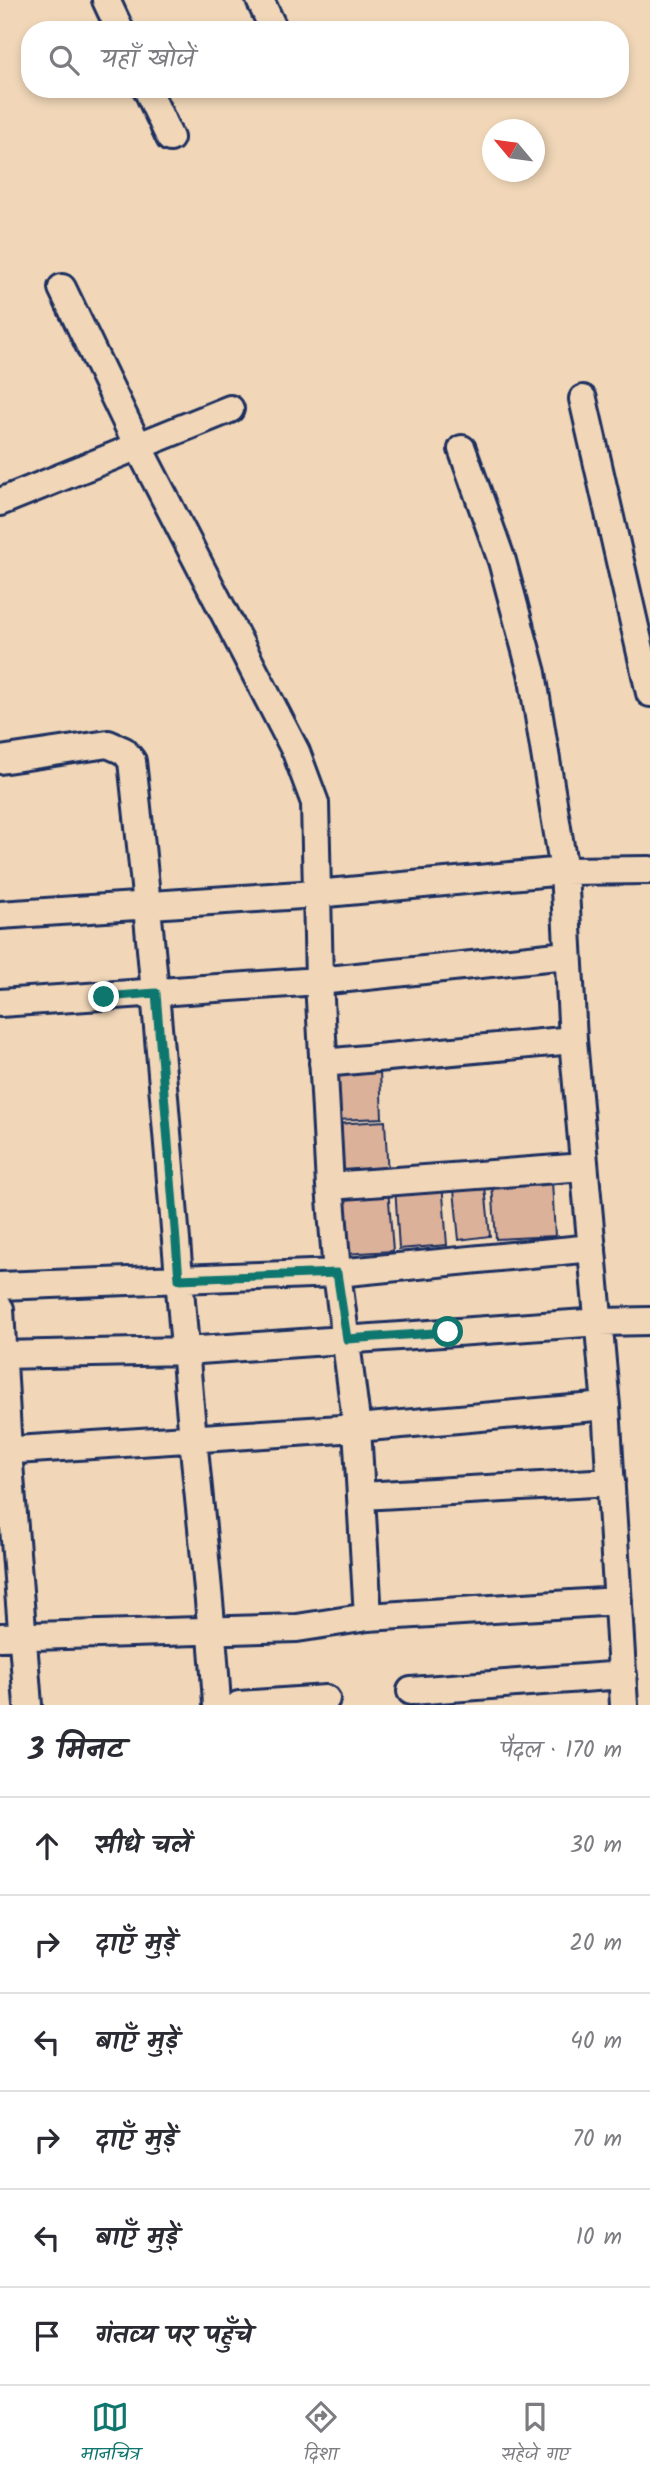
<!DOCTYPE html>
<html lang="hi">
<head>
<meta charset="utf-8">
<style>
  :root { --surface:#fff; --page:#f7f7f7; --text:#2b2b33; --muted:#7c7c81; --line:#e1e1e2; --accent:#0f766e }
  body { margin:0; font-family:Kalam,"Playpen Sans Deva",sans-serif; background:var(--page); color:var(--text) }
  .compass { position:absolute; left:482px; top:119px; width:63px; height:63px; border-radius:50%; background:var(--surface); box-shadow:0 4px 10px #0003; rotate:299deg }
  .stop { position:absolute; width:21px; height:21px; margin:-16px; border:5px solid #0f766e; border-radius:50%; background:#fff }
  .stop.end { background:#0f766e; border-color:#fff; box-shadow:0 2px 7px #0008 }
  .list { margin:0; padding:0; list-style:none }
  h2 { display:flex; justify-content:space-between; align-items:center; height:91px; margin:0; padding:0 28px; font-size:30px }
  h2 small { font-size:23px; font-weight:400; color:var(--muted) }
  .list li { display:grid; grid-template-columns:46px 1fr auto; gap:21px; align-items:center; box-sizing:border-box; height:98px; padding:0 28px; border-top:2px solid var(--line) }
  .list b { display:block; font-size:26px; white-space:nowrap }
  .list em { font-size:23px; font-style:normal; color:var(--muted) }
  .icon { flex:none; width:38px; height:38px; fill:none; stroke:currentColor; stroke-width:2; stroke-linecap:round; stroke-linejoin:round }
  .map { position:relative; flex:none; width:650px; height:1705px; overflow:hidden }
  .search { position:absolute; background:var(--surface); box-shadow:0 4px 10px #0003; left:21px; right:21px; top:21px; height:77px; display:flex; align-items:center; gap:18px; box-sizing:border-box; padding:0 24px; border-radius:28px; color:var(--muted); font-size:26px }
  .sheet { height:679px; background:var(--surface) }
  nav { display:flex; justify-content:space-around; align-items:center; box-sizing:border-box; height:98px; border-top:2px solid var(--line); background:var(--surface); font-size:19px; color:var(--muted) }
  nav a { display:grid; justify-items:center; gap:4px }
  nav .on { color:var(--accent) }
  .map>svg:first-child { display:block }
  .building { fill:#dcb199; stroke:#1b2f5e; stroke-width:2 }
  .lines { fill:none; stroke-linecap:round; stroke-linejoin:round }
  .minor-casing { stroke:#1b2f5e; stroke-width:32 }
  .minor { stroke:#f1d7b8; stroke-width:26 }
  .route { stroke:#0f766e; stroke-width:9 }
</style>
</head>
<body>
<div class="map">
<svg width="650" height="1705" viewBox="0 0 650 1705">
  <rect width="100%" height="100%" fill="#f1d7b8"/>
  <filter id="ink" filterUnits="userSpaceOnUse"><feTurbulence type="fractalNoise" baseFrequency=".0143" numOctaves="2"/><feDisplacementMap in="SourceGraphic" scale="14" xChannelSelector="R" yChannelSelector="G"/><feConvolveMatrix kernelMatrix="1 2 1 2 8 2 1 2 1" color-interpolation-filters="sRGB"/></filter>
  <g filter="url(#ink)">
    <path class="building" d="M 380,1071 L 382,1118 L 336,1120 L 334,1073 Z
      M 385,1121 L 388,1177 L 337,1179 L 335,1124 Z
      M 552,1181 L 555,1236 L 496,1239 L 492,1185 Z
      M 442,1182 L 447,1245 L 399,1249 L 395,1186 Z
      M 485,1187 L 490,1236 L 459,1240 L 454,1190 Z
      M 388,1188 L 393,1251 L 344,1254 L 340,1191 Z"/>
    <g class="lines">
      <g class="minor-casing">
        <path id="minor" d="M 106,0 L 120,30
          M 260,0 L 274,30
          M 147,89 L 170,138
          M 62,288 L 138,446 L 296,752 L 315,803 L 319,981 L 330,1186 L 337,1273 L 357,1428 L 368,1617
          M 583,399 L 650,693
          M 462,449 L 502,561 L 532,673 L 564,871 L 573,1040 L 606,1406 L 624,1705
          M 0,502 L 230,409
          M 0,760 L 108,744 L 124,751 L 132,761 C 155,968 170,1175 188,1383 C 197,1491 211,1597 217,1705
          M 0,915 L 316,894 L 564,871 L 650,870
          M 0,1003 L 319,981 L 567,955
          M 323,1063 L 573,1040
          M 330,1186 L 584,1167
          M 0,1286 L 337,1273 L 592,1248
          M 0,1309 L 8,1451 L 28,1705
          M 0,1355 L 185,1351 L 600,1322 L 650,1321
          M 0,1451 L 357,1428 L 606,1406
          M 362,1496 L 611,1482
          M 0,1637 L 297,1628 L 368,1617 L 618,1601
          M 411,1691 L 623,1675
          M 239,1705 L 326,1699"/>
      </g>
      <use href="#minor" class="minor"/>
    </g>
  </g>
  <g class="lines" filter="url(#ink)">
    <path class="route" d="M 104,997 L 156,993 L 179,1279 L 337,1273 L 347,1339 L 448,1332"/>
  </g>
</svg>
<svg class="compass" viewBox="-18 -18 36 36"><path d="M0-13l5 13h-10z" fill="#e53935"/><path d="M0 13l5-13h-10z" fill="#7c7c81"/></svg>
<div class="stop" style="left:448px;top:1332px"></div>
<div class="stop end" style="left:104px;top:997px"></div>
<div class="search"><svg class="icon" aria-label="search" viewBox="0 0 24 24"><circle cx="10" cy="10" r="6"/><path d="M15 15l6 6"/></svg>यहाँ खोजें</div>
</div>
<section class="sheet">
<h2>3 मिनट<small>पैदल · 170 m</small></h2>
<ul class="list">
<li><svg class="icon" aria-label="ahead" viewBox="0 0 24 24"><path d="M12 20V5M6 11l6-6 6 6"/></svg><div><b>सीधे चलें</b></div><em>30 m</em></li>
<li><svg class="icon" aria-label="right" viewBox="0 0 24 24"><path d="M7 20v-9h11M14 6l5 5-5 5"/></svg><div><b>दाएँ मुड़ें</b></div><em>20 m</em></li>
<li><svg class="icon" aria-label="left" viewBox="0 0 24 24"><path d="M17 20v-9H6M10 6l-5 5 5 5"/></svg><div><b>बाएँ मुड़ें</b></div><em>40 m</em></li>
<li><svg class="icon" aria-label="right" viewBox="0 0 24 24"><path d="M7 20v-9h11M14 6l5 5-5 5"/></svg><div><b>दाएँ मुड़ें</b></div><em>70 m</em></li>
<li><svg class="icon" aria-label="left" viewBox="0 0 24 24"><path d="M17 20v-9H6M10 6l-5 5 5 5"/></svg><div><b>बाएँ मुड़ें</b></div><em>10 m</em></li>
<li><svg class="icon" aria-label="arrive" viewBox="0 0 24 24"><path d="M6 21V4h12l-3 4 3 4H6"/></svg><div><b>गंतव्य पर पहुँचे</b></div></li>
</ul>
</section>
<nav>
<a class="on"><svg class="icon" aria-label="map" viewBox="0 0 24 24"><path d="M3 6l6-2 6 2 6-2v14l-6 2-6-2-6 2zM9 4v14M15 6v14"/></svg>मानचित्र</a>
<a><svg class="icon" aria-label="directions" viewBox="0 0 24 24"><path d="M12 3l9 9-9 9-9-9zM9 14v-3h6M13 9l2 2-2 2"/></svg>दिशा</a>
<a><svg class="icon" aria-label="saved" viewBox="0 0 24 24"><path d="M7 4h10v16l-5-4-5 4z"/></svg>सहेजे गए</a>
</nav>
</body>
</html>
